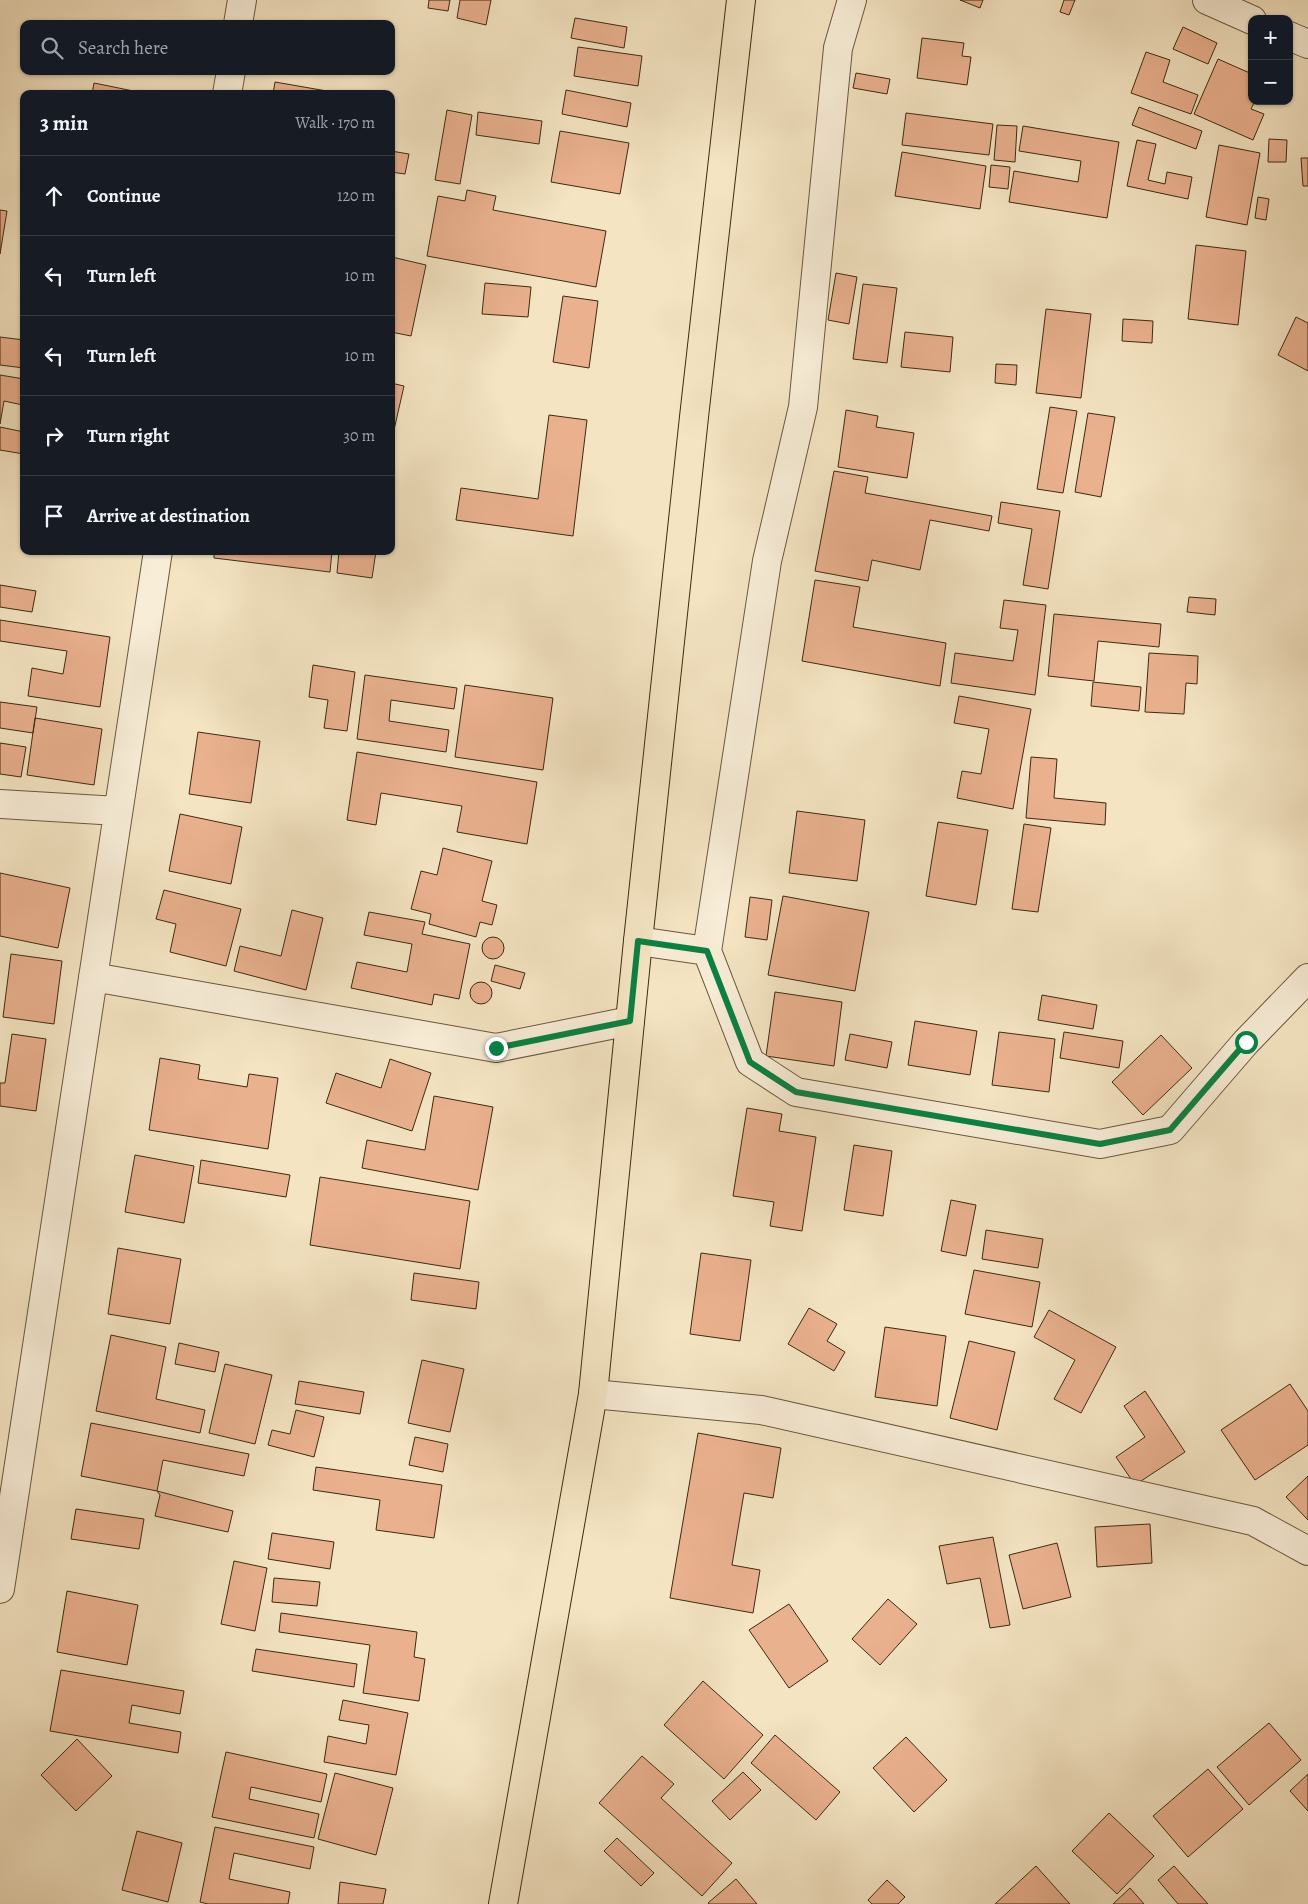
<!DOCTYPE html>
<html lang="en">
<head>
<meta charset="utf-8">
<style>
  :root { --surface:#171b24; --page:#242831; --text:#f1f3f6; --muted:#9ea1a6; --line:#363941 }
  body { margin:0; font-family:Alegreya,serif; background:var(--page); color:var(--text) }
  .controls { position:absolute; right:15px; top:15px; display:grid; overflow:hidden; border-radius:10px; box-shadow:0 1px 4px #0004 }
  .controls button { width:45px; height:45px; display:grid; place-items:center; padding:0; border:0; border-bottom:1px solid var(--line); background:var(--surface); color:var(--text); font:25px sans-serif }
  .stop { position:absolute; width:15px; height:15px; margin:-11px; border:4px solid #0b8043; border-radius:50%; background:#fff }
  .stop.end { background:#0b8043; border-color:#fff; box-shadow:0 1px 5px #0008 }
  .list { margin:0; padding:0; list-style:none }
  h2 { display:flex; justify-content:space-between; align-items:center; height:65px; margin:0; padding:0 20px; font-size:21px }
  h2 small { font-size:16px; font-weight:400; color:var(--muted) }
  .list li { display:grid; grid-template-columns:32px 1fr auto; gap:15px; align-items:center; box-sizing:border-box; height:80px; padding:0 20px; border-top:1px solid var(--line) }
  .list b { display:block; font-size:19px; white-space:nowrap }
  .list em { font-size:16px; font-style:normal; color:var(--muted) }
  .icon { flex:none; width:28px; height:28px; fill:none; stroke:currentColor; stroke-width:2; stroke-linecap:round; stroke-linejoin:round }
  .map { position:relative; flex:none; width:1308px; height:1904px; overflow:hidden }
  .search { position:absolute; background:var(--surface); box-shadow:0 1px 4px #0004; left:20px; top:20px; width:375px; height:55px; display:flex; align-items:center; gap:12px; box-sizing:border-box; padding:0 18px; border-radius:10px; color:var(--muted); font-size:19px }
  .panel { position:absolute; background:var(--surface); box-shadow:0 1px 4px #0004; left:20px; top:90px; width:375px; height:465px; border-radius:10px }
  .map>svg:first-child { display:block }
  .building { fill:#eab18f; stroke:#3e2a0f }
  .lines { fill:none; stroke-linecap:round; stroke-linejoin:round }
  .street-casing { stroke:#6c583c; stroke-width:30 }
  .primary-casing { stroke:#3e2a0f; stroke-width:30 }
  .street { stroke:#f8edd7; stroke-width:28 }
  .primary { stroke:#f4e4c2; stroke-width:28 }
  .route { stroke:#0b8043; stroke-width:6 }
</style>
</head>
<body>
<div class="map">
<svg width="1308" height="1904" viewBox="0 0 1308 1904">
  <rect width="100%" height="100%" fill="#f4e4c2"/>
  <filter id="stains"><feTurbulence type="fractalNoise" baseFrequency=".004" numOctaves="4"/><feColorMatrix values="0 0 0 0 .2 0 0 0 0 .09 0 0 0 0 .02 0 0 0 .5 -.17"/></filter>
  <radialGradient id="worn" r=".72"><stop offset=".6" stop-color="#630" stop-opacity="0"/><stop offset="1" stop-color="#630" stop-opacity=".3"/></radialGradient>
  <path class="building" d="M 429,0 L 450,0 L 448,11 L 428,8 Z
    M 460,0 L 491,0 L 486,25 L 457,18 Z
    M 960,0 L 983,0 L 980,8 Z
    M 1064,0 L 1075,0 L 1069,15 L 1060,12 Z
    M 575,18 L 627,27 L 624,48 L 571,38 Z
    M 1183,27 L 1217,43 L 1208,64 L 1173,49 Z
    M 922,38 L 964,43 L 962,56 L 971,57 L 967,85 L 917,78 Z
    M 578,47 L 642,56 L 638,86 L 574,76 Z
    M 1146,52 L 1170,60 L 1163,82 L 1198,95 L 1191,114 L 1131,93 Z
    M 1218,59 L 1252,74 L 1252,101 L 1255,101 L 1251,109 L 1264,114 L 1253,140 L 1194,114 Z
    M 856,73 L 890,79 L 887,94 L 853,88 Z
    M 275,82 L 344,94 L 273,94 Z
    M 94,83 L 148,94 L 92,94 Z
    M 566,90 L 631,103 L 627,127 L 562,114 Z
    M 1139,107 L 1202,131 L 1196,149 L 1132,125 Z
    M 447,110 L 472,115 L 460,184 L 435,180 Z
    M 478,112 L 542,121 L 539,144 L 476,135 Z
    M 906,113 L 993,124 L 989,155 L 902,145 Z
    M 997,125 L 1017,126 L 1015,162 L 994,160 Z
    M 1023,126 L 1119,142 L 1107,218 L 1009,202 L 1014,171 L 1078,182 L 1081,161 L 1019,151 Z
    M 560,131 L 629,143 L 620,194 L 551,182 Z
    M 1269,139 L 1287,140 L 1286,162 L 1268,162 Z
    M 1137,140 L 1156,144 L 1148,180 L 1165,184 L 1167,172 L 1192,177 L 1188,199 L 1127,186 Z
    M 1219,145 L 1260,153 L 1247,225 L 1206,217 Z
    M 391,151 L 409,154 L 405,174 L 391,172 Z
    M 902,152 L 986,166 L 980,209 L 895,196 Z
    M 1301,158 L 1308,158 L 1308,186 L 1303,186 Z
    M 991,165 L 1010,167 L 1008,189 L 989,187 Z
    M 467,190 L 496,196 L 493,210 L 606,231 L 596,287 L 427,256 L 438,196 L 465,201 Z
    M 1258,197 L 1269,199 L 1266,220 L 1255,218 Z
    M 0,210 L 7,211 L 0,254 Z
    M 1196,245 L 1246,251 L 1238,325 L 1188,319 Z
    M 392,257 L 426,265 L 411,336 L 391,332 Z
    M 836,273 L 857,277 L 849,324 L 828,320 Z
    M 485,283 L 531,287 L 528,317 L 482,314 Z
    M 863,284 L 897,288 L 887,363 L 853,359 Z
    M 563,296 L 598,301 L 589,368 L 553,362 Z
    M 1046,309 L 1091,314 L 1081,398 L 1036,393 Z
    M 1296,317 L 1308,323 L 1308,371 L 1278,355 Z
    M 1123,319 L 1153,321 L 1152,343 L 1122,341 Z
    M 905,332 L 953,337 L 950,372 L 901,367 Z
    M 0,337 L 24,340 L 24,368 L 0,365 Z
    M 996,364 L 1017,365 L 1016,385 L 995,383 Z
    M 0,375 L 24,379 L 23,405 L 4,401 L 0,424 Z
    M 391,383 L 404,386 L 394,430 L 391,429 Z
    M 1050,407 L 1077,411 L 1063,493 L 1037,489 Z
    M 846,410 L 878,416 L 876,427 L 914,433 L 907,478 L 838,467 Z
    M 1088,413 L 1115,417 L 1101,497 L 1075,492 Z
    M 549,415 L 587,420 L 573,536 L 456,520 L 461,488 L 538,499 Z
    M 0,427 L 24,432 L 24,454 L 0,450 Z
    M 834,471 L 868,477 L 865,493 L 992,516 L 989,531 L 930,520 L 920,570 L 872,560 L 868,581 L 815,571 Z
    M 1001,502 L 1060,511 L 1048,589 L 1023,585 L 1032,529 L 998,523 Z
    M 214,551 L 332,551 L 330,572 L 214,558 Z
    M 339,551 L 376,551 L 372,578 L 337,573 Z
    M 815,580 L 860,587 L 853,627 L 946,643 L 940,686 L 802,661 Z
    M 0,585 L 36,591 L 32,612 L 0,607 Z
    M 1189,597 L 1216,599 L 1215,615 L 1187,612 Z
    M 1004,600 L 1046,605 L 1035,695 L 951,683 L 955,653 L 1013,661 L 1018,630 L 1000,628 Z
    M 1054,614 L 1161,624 L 1159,647 L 1098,641 L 1094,681 L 1048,676 Z
    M 0,620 L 110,637 L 100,707 L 28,696 L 32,668 L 63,674 L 67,651 L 0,641 Z
    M 1149,653 L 1198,656 L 1197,684 L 1186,683 L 1184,714 L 1145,712 Z
    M 313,665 L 355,672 L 347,731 L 324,728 L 328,700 L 309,697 Z
    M 365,675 L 457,688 L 454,709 L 391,700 L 389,721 L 449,730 L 446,752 L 357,739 Z
    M 1093,682 L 1141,687 L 1139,711 L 1091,706 Z
    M 465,685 L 553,698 L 543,770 L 455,757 Z
    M 959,696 L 1031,709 L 1013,809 L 957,798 L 962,771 L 981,774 L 989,729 L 954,723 Z
    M 0,702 L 37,707 L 33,733 L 0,728 Z
    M 35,718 L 102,729 L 94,785 L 27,775 Z
    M 198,732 L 260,741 L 251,803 L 189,794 Z
    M 0,743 L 26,747 L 21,777 L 0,774 Z
    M 357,752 L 537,782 L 527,844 L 457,832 L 462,806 L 381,793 L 376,825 L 347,820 Z
    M 1031,757 L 1057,759 L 1054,798 L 1106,803 L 1105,825 L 1026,818 Z
    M 797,811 L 865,820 L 857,881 L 789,873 Z
    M 180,814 L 242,827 L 231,884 L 169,871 Z
    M 938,822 L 988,830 L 976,905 L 926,896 Z
    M 1024,824 L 1051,828 L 1038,912 L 1012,909 Z
    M 443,848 L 492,861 L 482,901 L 497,905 L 492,925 L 480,922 L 476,937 L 429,924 L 431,914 L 411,909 L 421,871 L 437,875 Z
    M 0,873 L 70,888 L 58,948 L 0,936 Z
    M 164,890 L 241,909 L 226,966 L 170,952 L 176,924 L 156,919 Z
    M 783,896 L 869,912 L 855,991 L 768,975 Z
    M 750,897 L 772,900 L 767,940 L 745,937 Z
    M 292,910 L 323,918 L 306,990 L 234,971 L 240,946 L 281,956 Z
    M 369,912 L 425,922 L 422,934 L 470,944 L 459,999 L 434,994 L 432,1005 L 351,988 L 357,962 L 407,972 L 412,944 L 364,935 Z
    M482 948a11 11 0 1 1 22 0a11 11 0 1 1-22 0Z
    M 11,954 L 62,961 L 54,1024 L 3,1017 Z
    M 495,965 L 525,973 L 520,989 L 491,981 Z
    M470 993a11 11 0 1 1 22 0a11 11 0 1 1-22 0Z
    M 775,992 L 842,1002 L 834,1066 L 766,1056 Z
    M 1042,995 L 1097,1005 L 1093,1029 L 1038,1020 Z
    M 915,1021 L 977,1031 L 970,1075 L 908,1065 Z
    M 999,1032 L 1055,1039 L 1049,1092 L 992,1085 Z
    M 1064,1032 L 1123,1041 L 1119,1068 L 1060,1058 Z
    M 12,1034 L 46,1039 L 36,1111 L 0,1106 L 0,1083 L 5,1083 Z
    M 850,1034 L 892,1042 L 887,1068 L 845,1060 Z
    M 1161,1035 L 1192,1068 L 1143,1115 L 1112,1082 Z
    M 160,1058 L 200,1065 L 198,1079 L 247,1087 L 249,1074 L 278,1078 L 268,1149 L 149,1130 Z
    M 390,1059 L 431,1073 L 412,1131 L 326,1103 L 336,1073 L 381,1088 Z
    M 434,1096 L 493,1107 L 478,1190 L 362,1168 L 367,1140 L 425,1150 Z
    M 747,1108 L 782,1114 L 779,1131 L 816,1137 L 802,1231 L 770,1226 L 774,1202 L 733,1196 Z
    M 854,1145 L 892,1151 L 883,1216 L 844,1210 Z
    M 135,1155 L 194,1166 L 184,1223 L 125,1212 Z
    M 201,1160 L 290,1175 L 286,1197 L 198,1183 Z
    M 320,1177 L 470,1201 L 460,1269 L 310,1245 Z
    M 951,1200 L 976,1205 L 966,1256 L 941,1251 Z
    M 986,1230 L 1043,1239 L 1038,1268 L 982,1259 Z
    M 118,1248 L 181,1259 L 170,1324 L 108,1314 Z
    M 701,1253 L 751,1260 L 740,1341 L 690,1334 Z
    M 974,1270 L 1040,1282 L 1032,1327 L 965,1314 Z
    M 414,1273 L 479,1282 L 476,1309 L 411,1300 Z
    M 809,1308 L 837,1324 L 827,1341 L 845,1352 L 834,1371 L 788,1344 Z
    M 1049,1310 L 1116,1347 L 1081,1413 L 1054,1399 L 1075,1360 L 1034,1337 Z
    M 885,1327 L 946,1336 L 937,1406 L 875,1397 Z
    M 111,1335 L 166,1347 L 156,1399 L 205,1410 L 200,1433 L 96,1411 Z
    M 969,1341 L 1015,1352 L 997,1430 L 950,1418 Z
    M 179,1343 L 219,1352 L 215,1372 L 175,1364 Z
    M 422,1360 L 464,1369 L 450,1432 L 408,1423 Z
    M 225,1364 L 272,1375 L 255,1444 L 209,1433 Z
    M 299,1381 L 364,1392 L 360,1414 L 295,1404 Z
    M 1290,1384 L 1308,1411 L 1308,1445 L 1255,1480 L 1221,1430 Z
    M 1145,1391 L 1185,1452 L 1135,1485 L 1116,1457 L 1145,1437 L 1124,1406 Z
    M 296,1410 L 324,1417 L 314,1457 L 268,1445 L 272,1430 L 290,1434 Z
    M 91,1423 L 249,1454 L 244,1476 L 163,1460 L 157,1491 L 81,1476 Z
    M 698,1433 L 781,1448 L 773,1498 L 744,1493 L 732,1565 L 760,1570 L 753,1613 L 670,1598 Z
    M 415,1437 L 448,1444 L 443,1472 L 409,1465 Z
    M 316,1467 L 442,1485 L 434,1538 L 376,1530 L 380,1500 L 313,1490 Z
    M 1308,1476 L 1308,1520 L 1286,1497 Z
    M 157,1491 L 233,1511 L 228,1532 L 155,1516 L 160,1495 Z
    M 76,1509 L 144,1519 L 139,1549 L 71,1539 Z
    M 1150,1524 L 1152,1563 L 1097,1567 L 1095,1527 Z
    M 272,1533 L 334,1542 L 330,1569 L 268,1559 Z
    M 993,1537 L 1010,1625 L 990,1628 L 980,1578 L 947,1584 L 939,1546 Z
    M 1057,1543 L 1071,1597 L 1023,1609 L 1009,1555 Z
    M 234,1561 L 267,1568 L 255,1631 L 221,1624 Z
    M 274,1578 L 320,1582 L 317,1606 L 272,1602 Z
    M 67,1591 L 138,1605 L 127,1665 L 57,1652 Z
    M 888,1599 L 917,1624 L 880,1665 L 852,1639 Z
    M 789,1604 L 828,1661 L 789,1688 L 749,1630 Z
    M 281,1613 L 417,1632 L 414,1657 L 425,1659 L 419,1701 L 363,1693 L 370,1645 L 279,1632 Z
    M 256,1649 L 357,1664 L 354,1687 L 252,1671 Z
    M 61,1670 L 184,1691 L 180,1714 L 132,1705 L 129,1723 L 181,1732 L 178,1753 L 50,1731 Z
    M 703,1681 L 763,1735 L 724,1779 L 664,1725 Z
    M 343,1700 L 408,1713 L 396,1775 L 324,1762 L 328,1736 L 366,1744 L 369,1725 L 339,1720 Z
    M 1269,1723 L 1301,1760 L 1249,1805 L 1217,1767 Z
    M 775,1735 L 840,1792 L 816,1820 L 751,1763 Z
    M 906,1737 L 947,1780 L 914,1812 L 873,1768 Z
    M 77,1739 L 112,1776 L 76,1811 L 41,1775 Z
    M 226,1752 L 327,1774 L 321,1802 L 251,1787 L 249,1799 L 319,1814 L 314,1838 L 212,1817 Z
    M 642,1756 L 674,1784 L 661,1798 L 732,1863 L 702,1896 L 599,1803 Z
    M 1208,1769 L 1243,1809 L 1188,1857 L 1153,1816 Z
    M 743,1772 L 761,1790 L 730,1820 L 712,1801 Z
    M 335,1773 L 393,1788 L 376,1855 L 318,1839 Z
    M 1308,1774 L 1308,1811 L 1290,1791 Z
    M 1109,1813 L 1154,1856 L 1117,1894 L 1072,1851 Z
    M 215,1827 L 314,1847 L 310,1869 L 234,1853 L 229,1879 L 290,1892 L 288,1904 L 208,1904 L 200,1902 Z
    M 137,1831 L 182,1843 L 168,1902 L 122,1890 Z
    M 617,1838 L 654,1873 L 641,1886 L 604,1851 Z
    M 1036,1866 L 1070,1904 L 995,1904 Z
    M 1174,1866 L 1208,1904 L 1178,1904 L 1158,1880 Z
    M 736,1879 L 757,1904 L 709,1904 L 708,1903 Z
    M 887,1880 L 905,1897 L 898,1904 L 872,1904 L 868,1900 Z
    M 340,1882 L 386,1889 L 383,1904 L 338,1904 Z
    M 1130,1888 L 1144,1904 L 1113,1904 Z"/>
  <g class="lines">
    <g class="street-casing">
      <path id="street" d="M 1207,0 L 1252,20
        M 238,24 L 242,0
        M 1289,36 L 1308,44
        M 227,94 L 231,71
        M 0,804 L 118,811
        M 638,941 L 707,951 L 750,1062 L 796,1092 L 1100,1144 L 1170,1130 L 1246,1042 L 1308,978
        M 707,951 L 767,561 L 803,407 L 838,48 L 852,0
        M 93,977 L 496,1048 L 630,1021
        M 593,1394 L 761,1410 L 1253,1521 L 1308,1551
        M 0,1589 L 158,551"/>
    </g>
    <g class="primary-casing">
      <path id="primary" d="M 503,1904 L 593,1394 L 638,941 L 694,417 L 741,0"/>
    </g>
    <use href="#street" class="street"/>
    <use href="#primary" class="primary"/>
  </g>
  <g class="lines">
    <path class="route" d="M 496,1048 L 630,1021 L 638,941 L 707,951 L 750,1062 L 796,1092 L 1100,1144 L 1170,1130 L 1246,1042"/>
  </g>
  <rect width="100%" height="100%" filter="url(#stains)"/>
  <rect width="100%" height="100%" fill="url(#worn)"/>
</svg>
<div class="controls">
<button>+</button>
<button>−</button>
</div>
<div class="stop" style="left:1246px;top:1042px"></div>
<div class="stop end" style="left:496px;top:1048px"></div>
<div class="search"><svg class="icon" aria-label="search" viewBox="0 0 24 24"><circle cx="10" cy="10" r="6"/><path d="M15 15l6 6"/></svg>Search here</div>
<section class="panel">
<h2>3 min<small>Walk · 170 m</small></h2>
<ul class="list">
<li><svg class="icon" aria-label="ahead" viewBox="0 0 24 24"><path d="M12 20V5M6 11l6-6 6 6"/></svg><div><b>Continue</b></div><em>120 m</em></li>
<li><svg class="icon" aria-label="left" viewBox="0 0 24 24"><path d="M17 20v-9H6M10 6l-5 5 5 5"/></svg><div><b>Turn left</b></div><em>10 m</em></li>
<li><svg class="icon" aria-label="left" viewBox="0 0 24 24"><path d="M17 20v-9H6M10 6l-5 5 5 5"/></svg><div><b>Turn left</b></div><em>10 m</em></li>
<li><svg class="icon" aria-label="right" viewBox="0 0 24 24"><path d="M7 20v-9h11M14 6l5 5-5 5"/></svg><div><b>Turn right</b></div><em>30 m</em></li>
<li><svg class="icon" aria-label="arrive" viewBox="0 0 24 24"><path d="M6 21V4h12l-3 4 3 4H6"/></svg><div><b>Arrive at destination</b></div></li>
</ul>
</section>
</div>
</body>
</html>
